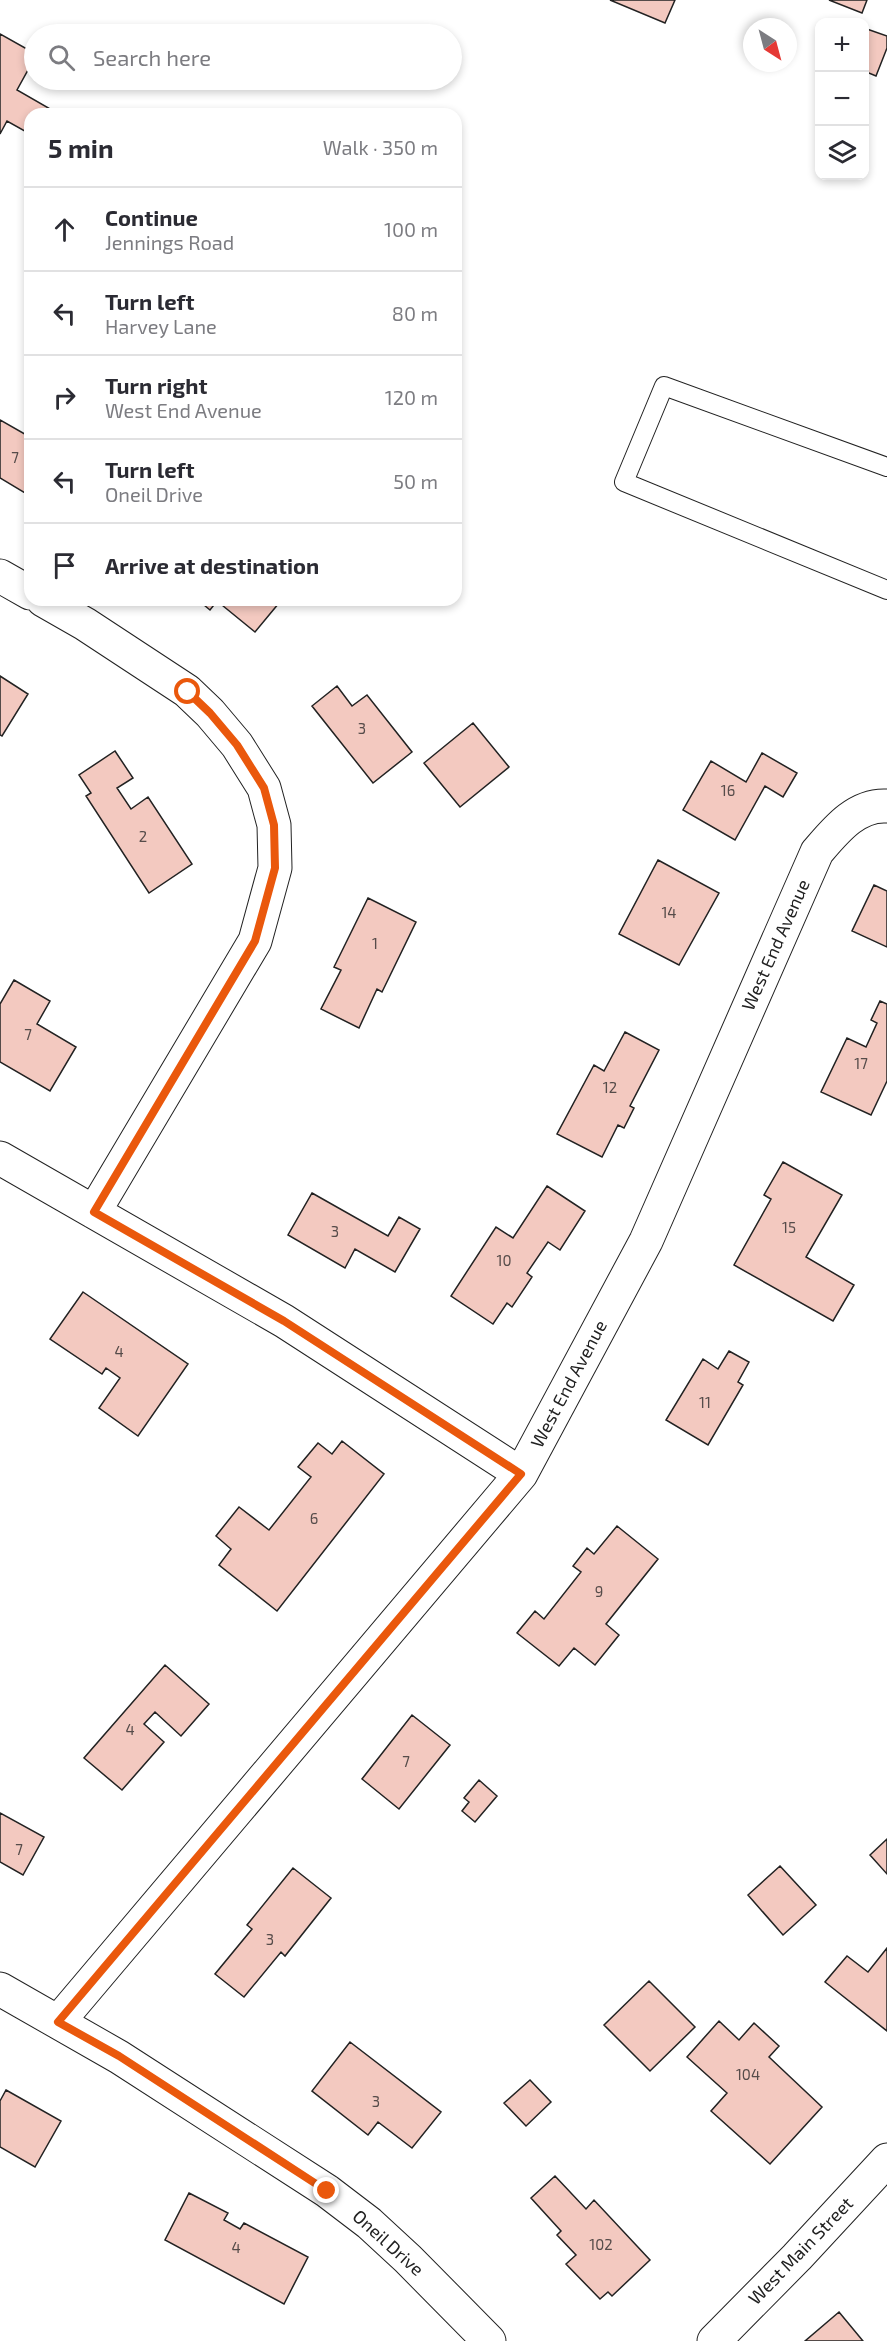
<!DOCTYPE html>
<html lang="en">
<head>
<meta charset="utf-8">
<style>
  :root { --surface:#fff; --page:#f2f2f3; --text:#2b2b33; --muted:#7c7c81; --line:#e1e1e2 }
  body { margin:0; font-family:"Exo 2",sans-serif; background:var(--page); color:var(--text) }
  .controls { position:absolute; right:18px; top:18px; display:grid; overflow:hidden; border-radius:12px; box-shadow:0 3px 9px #0003 }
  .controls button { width:54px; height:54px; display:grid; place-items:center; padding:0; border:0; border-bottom:2px solid var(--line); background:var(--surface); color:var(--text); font:30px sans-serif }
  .compass { position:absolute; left:743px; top:18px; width:54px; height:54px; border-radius:50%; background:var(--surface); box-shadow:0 3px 9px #0003; rotate:144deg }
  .stop { position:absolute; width:18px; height:18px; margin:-14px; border:4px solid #ea580c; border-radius:50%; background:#fff }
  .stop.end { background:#ea580c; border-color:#fff; box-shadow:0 2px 6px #0008 }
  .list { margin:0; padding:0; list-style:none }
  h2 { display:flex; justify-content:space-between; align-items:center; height:78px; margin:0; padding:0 24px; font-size:26px }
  h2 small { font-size:20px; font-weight:400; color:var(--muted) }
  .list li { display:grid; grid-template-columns:39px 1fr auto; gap:18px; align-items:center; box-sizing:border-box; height:84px; padding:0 24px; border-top:2px solid var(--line) }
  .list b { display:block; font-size:22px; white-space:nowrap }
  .list p { margin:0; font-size:20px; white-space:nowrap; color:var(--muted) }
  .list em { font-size:20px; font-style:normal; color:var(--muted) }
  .icon { flex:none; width:33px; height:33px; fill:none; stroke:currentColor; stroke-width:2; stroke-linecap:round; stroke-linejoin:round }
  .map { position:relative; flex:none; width:887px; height:2341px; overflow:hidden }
  .search { position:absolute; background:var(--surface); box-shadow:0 3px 9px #0003; left:24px; top:24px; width:438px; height:66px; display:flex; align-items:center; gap:15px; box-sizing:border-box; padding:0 21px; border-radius:33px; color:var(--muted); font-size:22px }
  .panel { position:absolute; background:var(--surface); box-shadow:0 3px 9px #0003; left:24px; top:108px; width:438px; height:498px; border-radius:18px }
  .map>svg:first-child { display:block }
  .building { fill:#f3c9c0; stroke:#222; stroke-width:1.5 }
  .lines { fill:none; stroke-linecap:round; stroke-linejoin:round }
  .service-casing { stroke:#222; stroke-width:20 }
  .minor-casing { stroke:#222; stroke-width:35 }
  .secondary-casing { stroke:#222; stroke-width:35 }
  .service { stroke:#fff; stroke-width:18 }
  .minor { stroke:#fff; stroke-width:33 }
  .secondary { stroke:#fff; stroke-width:33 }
  .route { stroke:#ea580c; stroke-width:8 }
  .labels { text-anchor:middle; stroke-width:4.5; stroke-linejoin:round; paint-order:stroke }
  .number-label { font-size:15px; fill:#564c4a }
  .street-label { font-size:18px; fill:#222; stroke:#fff }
</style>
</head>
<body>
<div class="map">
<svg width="887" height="2341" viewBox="0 0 887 2341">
  <rect width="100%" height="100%" fill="#fff"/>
  <path class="building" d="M 610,0 L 675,0 L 665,23 Z
    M 829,0 L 867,0 L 862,13 Z
    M 864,28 L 887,36 L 887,48 L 876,76 L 864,71 Z
    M 0,34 L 34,53 L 34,59 L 17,90 L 52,110 L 50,114 L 30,114 L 30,134 L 7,121 L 0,134 Z
    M 0,420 L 30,437 L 30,496 L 0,478 Z
    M 198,600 L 276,600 L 279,603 L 255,632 L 217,601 L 210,610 Z
    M 0,676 L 28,694 L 2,736 L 0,735 Z
    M 337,686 L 352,706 L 367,695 L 412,752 L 373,783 L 312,706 Z
    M 473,723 L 509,767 L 460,807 L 424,763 Z
    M 115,751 L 133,778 L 117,788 L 131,809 L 148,797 L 192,864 L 149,893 L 86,796 L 91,793 L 79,775 Z
    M 762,753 L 797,773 L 783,797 L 765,786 L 735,840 L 683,810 L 711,761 L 746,782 Z
    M 658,860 L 719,893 L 679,965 L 619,934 Z
    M 874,885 L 887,891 L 887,947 L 852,931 Z
    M 368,898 L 416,922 L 382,992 L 377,989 L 359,1028 L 321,1009 L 341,970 L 334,967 Z
    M 14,980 L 50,1001 L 37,1024 L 76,1047 L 50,1091 L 0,1062 L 0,1004 Z
    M 880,1001 L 887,1004 L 887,1081 L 871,1115 L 821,1092 L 847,1038 L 866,1047 L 877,1023 L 871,1020 Z
    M 625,1032 L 659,1050 L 630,1106 L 634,1108 L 624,1128 L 618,1125 L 602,1157 L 557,1134 L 594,1065 L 604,1071 Z
    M 783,1162 L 842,1195 L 806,1257 L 854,1285 L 833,1321 L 734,1265 L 771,1199 L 764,1195 Z
    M 547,1186 L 585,1211 L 560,1250 L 548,1242 L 527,1273 L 532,1277 L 512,1307 L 507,1303 L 493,1324 L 451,1296 L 496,1227 L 513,1238 Z
    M 312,1193 L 388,1236 L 399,1217 L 420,1229 L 395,1272 L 355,1249 L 345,1268 L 288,1235 Z
    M 83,1292 L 188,1364 L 138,1436 L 99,1408 L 120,1378 L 106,1368 L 102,1374 L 50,1339 Z
    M 729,1351 L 749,1362 L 738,1382 L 743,1385 L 708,1445 L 666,1420 L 703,1359 L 718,1369 Z
    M 342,1441 L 384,1474 L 277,1611 L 219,1565 L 231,1549 L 216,1536 L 239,1507 L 269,1530 L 311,1477 L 298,1467 L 318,1443 L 332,1454 Z
    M 617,1526 L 658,1559 L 606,1624 L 619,1635 L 595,1665 L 574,1648 L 559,1666 L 517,1633 L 535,1611 L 544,1619 L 581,1572 L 573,1566 L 587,1548 L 594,1554 Z
    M 165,1665 L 209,1704 L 181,1736 L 155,1712 L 144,1724 L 164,1742 L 122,1790 L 84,1758 Z
    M 412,1715 L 450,1745 L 399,1809 L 362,1779 Z
    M 479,1780 L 497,1796 L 475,1822 L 462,1811 L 469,1802 L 464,1798 Z
    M 0,1813 L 44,1837 L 23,1875 L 0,1862 Z
    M 887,1839 L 887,1874 L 870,1855 Z
    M 780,1866 L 816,1905 L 783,1935 L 748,1895 Z
    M 293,1868 L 331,1898 L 285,1956 L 281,1952 L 244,1997 L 215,1974 L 252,1929 L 247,1925 Z
    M 887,1948 L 887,2031 L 825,1982 L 847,1956 L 868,1972 Z
    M 649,1981 L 695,2027 L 650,2071 L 604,2025 Z
    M 719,2021 L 739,2040 L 754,2023 L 779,2046 L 769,2057 L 822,2107 L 770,2164 L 711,2111 L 727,2093 L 687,2057 Z
    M 350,2042 L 441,2112 L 412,2148 L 378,2122 L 368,2135 L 312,2091 Z
    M 530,2080 L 551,2102 L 526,2126 L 504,2103 Z
    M 6,2090 L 61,2121 L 35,2167 L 0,2147 L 0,2101 Z
    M 555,2176 L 586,2209 L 594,2200 L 650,2260 L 612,2296 L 608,2292 L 600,2299 L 566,2264 L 576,2255 L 557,2235 L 561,2231 L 531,2198 Z
    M 189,2193 L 228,2213 L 224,2220 L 240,2229 L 244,2223 L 308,2257 L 284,2304 L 165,2240 Z
    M 839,2312 L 863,2341 L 805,2341 Z"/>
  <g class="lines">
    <g class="service-casing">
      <path id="service" d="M 887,467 L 664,386 L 624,482 L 887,590"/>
    </g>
    <g class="minor-casing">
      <path id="minor" d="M 0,576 L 30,593
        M 43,600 L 85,624 L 187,691 L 210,713 L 237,745 L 264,788 L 274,825 L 275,868 L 255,941 L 94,1212
        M 0,1158 L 284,1321 L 521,1474
        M 0,1989 L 119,2057 L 327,2191 L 369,2223 L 408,2259 L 489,2341
        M 58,2022 L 521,1474 L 646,1241 L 817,852 C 835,831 856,804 887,806"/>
    </g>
    <g class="secondary-casing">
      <path id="secondary" d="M 714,2341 L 797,2257 L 887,2160"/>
    </g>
    <use href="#service" class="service"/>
    <use href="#minor" class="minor"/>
    <use href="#secondary" class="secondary"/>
  </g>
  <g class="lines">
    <path class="route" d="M 188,692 L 210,713 L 237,745 L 264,788 L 274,825 L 275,868 L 255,941 L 94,1212 L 284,1321 L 521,1474 L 58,2022 L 119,2056 L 327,2191"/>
  </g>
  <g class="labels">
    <g class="number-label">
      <text x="15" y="463">7</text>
      <text x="362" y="734">3</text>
      <text x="728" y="796">16</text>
      <text x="143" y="842">2</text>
      <text x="669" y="918">14</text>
      <text x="375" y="949">1</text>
      <text x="28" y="1040">7</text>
      <text x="861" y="1069">17</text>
      <text x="610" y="1093">12</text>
      <text x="789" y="1233">15</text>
      <text x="335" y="1237">3</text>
      <text x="504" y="1266">10</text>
      <text x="119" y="1357">4</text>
      <text x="705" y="1408">11</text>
      <text x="314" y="1524">6</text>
      <text x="599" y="1597">9</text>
      <text x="130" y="1735">4</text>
      <text x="406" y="1767">7</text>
      <text x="19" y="1855">7</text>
      <text x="270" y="1945">3</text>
      <text x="748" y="2080">104</text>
      <text x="376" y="2107">3</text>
      <text x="601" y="2250">102</text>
      <text x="236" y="2253">4</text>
    </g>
    <g class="street-label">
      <text transform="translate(776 945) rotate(-66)" y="6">West End Avenue</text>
      <text transform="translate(569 1384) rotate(-62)" y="6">West End Avenue</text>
      <text transform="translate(388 2243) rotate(42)" y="6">Oneil Drive</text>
      <text transform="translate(801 2251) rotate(-46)" y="6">West Main Street</text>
    </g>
  </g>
</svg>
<div class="controls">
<button>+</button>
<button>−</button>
<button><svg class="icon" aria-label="layers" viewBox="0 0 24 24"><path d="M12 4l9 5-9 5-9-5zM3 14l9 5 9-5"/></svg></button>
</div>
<svg class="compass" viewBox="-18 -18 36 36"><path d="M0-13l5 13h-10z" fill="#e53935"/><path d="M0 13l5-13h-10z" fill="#7c7c81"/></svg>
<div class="stop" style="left:188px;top:692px"></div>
<div class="stop end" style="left:327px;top:2191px"></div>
<div class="search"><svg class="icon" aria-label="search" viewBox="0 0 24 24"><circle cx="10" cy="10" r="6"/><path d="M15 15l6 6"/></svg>Search here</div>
<section class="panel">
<h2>5 min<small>Walk · 350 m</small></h2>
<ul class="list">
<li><svg class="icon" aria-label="ahead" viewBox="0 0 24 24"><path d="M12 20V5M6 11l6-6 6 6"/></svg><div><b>Continue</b><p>Jennings Road</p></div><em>100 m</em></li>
<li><svg class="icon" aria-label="left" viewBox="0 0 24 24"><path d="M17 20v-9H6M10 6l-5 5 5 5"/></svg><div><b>Turn left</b><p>Harvey Lane</p></div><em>80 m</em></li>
<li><svg class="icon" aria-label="right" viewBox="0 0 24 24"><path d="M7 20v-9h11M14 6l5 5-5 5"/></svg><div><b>Turn right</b><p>West End Avenue</p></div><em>120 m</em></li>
<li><svg class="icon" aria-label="left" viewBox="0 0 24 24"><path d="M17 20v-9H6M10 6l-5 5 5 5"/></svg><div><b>Turn left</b><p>Oneil Drive</p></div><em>50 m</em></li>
<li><svg class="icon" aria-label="arrive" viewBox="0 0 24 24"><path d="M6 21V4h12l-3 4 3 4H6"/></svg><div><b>Arrive at destination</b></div></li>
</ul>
</section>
</div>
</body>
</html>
